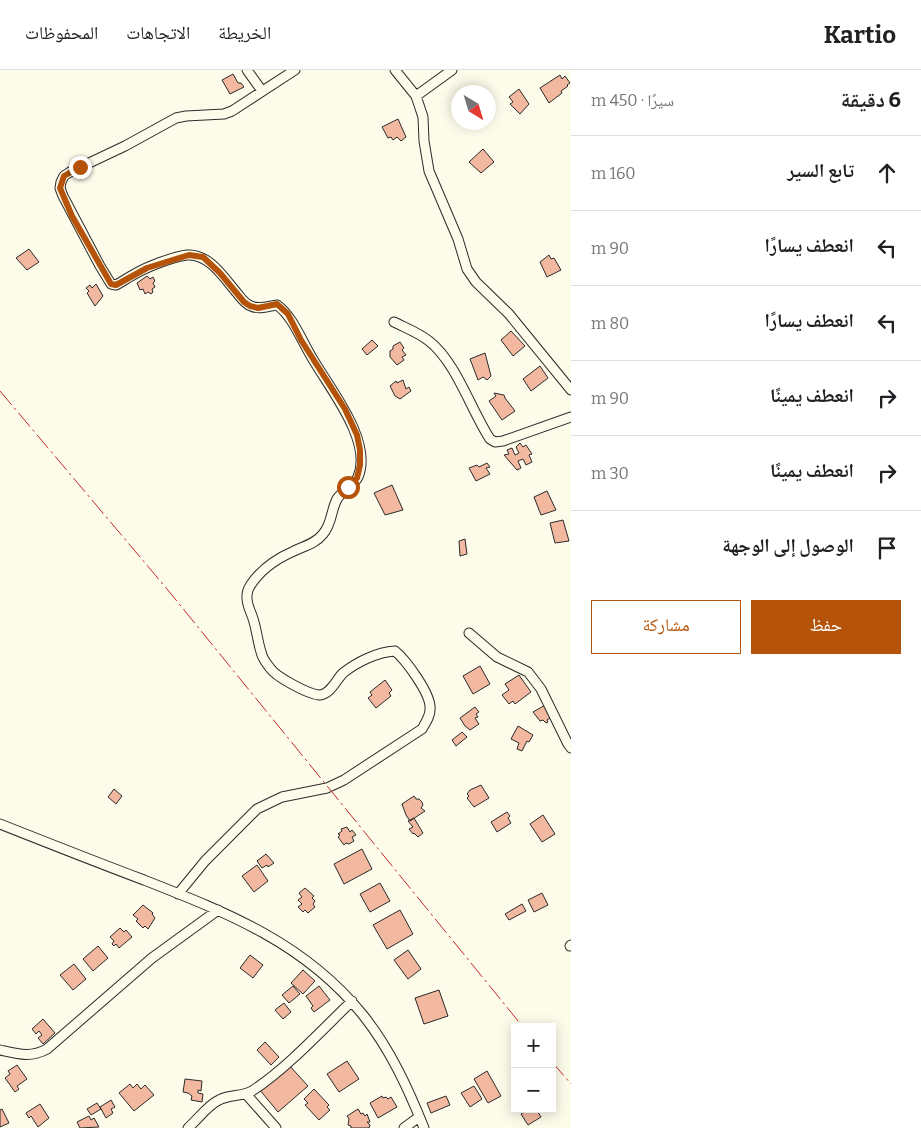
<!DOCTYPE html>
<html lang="ar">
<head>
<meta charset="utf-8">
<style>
  :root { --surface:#fff; --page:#f2f2f2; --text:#202124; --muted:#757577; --line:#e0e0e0; --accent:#b45309 }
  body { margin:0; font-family:Bitter,"Noto Naskh Arabic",serif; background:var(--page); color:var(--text); direction:rtl }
  .controls { position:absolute; right:15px; bottom:15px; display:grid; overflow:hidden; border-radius:0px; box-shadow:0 2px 12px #0003 }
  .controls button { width:45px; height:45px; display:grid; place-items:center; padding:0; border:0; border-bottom:1px solid var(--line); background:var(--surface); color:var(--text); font:25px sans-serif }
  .compass { position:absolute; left:451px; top:15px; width:45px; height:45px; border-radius:50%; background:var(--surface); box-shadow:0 2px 12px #0003; rotate:142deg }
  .stop { position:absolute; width:15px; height:15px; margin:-11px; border:4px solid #b45309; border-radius:50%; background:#fff }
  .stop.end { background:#b45309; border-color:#fff; box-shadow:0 1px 5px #0008 }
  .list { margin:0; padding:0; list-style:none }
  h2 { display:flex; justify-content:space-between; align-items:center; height:65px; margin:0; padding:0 20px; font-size:21px }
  h2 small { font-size:16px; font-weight:400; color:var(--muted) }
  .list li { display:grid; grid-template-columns:32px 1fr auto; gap:15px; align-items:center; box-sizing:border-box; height:75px; padding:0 20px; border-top:1px solid var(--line) }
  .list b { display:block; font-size:19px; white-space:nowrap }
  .list em { font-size:16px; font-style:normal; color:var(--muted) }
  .actions { display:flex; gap:10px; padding:15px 20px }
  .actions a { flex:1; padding:11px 0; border:1px solid var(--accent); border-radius:0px; text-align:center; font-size:18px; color:var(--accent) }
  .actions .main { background:var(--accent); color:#fff }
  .icon { flex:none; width:28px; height:28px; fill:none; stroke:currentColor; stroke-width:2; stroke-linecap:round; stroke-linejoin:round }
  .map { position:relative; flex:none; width:571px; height:1058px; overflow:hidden; direction:ltr }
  header { display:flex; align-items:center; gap:30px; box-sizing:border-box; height:70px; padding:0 25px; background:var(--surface); border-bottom:1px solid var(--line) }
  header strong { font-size:24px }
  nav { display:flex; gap:28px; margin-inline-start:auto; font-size:18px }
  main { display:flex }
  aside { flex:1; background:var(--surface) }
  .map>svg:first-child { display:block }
  .building { fill:#f2b8a0; stroke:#2b2b2b }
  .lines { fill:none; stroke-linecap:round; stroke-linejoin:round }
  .minor-casing { stroke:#2b2b2b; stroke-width:11 }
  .minor { stroke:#fdfbea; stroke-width:9 }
  .power { stroke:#c62828; stroke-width:1; stroke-dasharray:18 4 2.5 4; stroke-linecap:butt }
  .route { stroke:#b45309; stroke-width:6 }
</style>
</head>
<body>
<header>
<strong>Kartio</strong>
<nav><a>الخريطة</a><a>الاتجاهات</a><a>المحفوظات</a></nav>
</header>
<main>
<aside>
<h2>6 دقيقة<small>سيرًا · 450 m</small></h2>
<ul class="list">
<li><svg class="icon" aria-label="ahead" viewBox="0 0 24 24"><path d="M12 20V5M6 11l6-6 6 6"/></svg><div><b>تابع السير</b></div><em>160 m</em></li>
<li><svg class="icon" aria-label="left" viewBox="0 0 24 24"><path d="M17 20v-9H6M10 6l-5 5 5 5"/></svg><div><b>انعطف يسارًا</b></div><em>90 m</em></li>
<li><svg class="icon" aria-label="left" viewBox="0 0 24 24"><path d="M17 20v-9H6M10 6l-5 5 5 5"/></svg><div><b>انعطف يسارًا</b></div><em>80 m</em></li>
<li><svg class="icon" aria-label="right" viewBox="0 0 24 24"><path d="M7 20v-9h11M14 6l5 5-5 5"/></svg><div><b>انعطف يمينًا</b></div><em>90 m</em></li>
<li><svg class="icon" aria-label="right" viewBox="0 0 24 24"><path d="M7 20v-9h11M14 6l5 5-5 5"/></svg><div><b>انعطف يمينًا</b></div><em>30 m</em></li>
<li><svg class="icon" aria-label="arrive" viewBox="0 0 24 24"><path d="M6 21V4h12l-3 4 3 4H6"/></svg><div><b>الوصول إلى الوجهة</b></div></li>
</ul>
<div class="actions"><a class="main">حفظ</a><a>مشاركة</a></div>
</aside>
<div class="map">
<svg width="571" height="1058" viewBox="0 0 571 1058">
  <rect width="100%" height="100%" fill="#fdfbea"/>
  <path class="building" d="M 233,4 L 238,13 L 241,13 L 244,17 L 230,24 L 222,10 Z
    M 560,5 L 562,9 L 565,6 L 570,13 L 567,15 L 568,16 L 561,21 L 562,23 L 549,33 L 540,18 Z
    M 519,19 L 529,34 L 520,44 L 510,34 L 513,32 L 509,27 Z
    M 398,49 L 406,67 L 401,71 L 397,67 L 393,70 L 391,67 L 388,68 L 382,57 Z
    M 483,79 L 494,92 L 481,103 L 469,92 Z
    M 29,179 L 39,192 L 27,200 L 16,188 Z
    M 549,185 L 551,189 L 554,188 L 561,200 L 547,207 L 540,192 Z
    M 147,206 L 150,209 L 153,207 L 155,211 L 153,213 L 155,217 L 152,219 L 153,222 L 151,224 L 148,222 L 145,224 L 143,219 L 140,220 L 137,213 Z
    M 96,214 L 103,226 L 95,236 L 87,223 L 89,221 L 86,218 L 90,215 L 92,218 Z
    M 511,261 L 525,276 L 513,286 L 501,270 Z
    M 372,270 L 378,276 L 367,285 L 362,279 Z
    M 400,272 L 404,278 L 402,280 L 406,285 L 402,287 L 404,290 L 397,295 L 390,287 L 390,281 L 393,279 L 393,276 Z
    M 485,283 L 491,306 L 487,310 L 483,307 L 478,310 L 470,289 Z
    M 540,296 L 548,308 L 531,321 L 523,309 Z
    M 403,310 L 406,319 L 409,317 L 411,321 L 400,329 L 395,326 L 390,316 L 396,311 L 397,313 Z
    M 494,323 L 504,325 L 505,328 L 515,341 L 502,350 L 489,331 L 496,326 Z
    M 520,373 L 523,377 L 526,375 L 532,384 L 529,385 L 532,392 L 526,395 L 523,389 L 518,391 L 521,398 L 517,400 L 504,385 L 509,384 L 507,380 L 512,378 L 515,385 L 519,383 L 516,377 Z
    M 487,393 L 490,397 L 486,398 L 490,404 L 476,411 L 469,398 L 477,395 L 479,397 Z
    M 392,415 L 403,440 L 385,445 L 374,423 Z
    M 547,421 L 556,440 L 541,445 L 534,427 Z
    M 563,450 L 569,471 L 555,473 L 550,453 Z
    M 465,469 L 467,484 L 460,486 L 459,471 Z
    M 480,596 L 490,614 L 473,624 L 463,606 Z
    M 519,605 L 531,622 L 515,634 L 513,631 L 509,634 L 502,625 L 509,620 L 505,614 Z
    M 385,610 L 392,620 L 389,623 L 391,626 L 376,638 L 368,628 L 372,625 L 370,622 Z
    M 547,634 L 552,647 L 547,650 L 548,652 L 546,653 L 543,650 L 540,651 L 533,642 Z
    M 475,637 L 479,642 L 476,644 L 478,647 L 475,648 L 479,654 L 470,660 L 465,656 L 460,648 Z
    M 518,656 L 533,665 L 529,672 L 527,671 L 522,681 L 517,679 L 519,673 L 511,669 Z
    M 462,662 L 467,667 L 456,676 L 452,670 Z
    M 481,715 L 489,728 L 474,737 L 467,728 L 469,726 L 467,724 L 470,720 Z
    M 114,719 L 122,726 L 116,734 L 108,727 Z
    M 414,726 L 416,729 L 419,729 L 422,732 L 423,735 L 421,738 L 425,741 L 410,751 L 406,745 L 402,734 Z
    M 507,742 L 510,746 L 508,748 L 511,753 L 497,762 L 491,752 Z
    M 543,745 L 555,764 L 542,772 L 530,754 Z
    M 414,748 L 423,763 L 418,767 L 414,763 L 413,764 L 409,759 L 413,757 L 408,751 Z
    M 347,757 L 350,762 L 352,760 L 356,765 L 352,767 L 354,771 L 349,774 L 346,773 L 344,775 L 338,767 L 340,765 L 338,764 L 342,761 L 341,759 Z
    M 362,779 L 372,799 L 344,814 L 334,794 Z
    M 266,784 L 274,793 L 268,797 L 267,795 L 262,798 L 257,791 Z
    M 257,795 L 268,811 L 254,822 L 242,806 Z
    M 380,813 L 390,831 L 370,842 L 360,824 Z
    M 305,818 L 314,826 L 312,828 L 315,831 L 313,834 L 315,837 L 308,843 L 305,840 L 303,842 L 298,837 L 302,834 L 298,830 L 302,827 L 299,823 Z
    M 542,823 L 548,835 L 534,842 L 528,830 Z
    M 522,834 L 526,841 L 509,850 L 505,844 Z
    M 143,835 L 153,843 L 152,844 L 155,848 L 148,859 L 145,856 L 143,858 L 136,851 L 138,849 L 133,845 Z
    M 400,840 L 413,864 L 387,879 L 373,855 Z
    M 120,858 L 124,862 L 126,860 L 132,867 L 119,878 L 116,874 L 114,876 L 112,874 L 114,871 L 110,867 Z
    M 98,876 L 108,888 L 93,901 L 83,889 Z
    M 408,880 L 421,899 L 408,909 L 394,890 Z
    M 250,885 L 263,895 L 253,908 L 240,898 Z
    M 74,894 L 86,909 L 73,920 L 60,905 Z
    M 303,900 L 315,911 L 303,924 L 291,913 Z
    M 293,916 L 300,924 L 289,933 L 282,925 Z
    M 319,916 L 330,930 L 314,942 L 311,938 L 313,936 L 306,926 Z
    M 439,920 L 448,946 L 424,954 L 415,928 Z
    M 284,933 L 291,942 L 283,949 L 275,940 Z
    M 43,949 L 55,963 L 43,974 L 38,968 L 42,965 L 39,961 L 36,964 L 32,959 Z
    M 265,972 L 279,987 L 271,995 L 257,980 Z
    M 347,991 L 359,1009 L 339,1022 L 327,1004 Z
    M 288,994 L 308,1016 L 278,1042 L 259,1019 Z
    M 17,995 L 27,1009 L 17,1016 L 19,1019 L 15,1022 L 5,1008 L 10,1004 L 8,1001 Z
    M 487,1001 L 501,1026 L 488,1033 L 474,1009 Z
    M 185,1009 L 202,1011 L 201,1021 L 198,1020 L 198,1023 L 203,1024 L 202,1032 L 191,1030 L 192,1026 L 188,1023 L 183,1022 Z
    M 130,1014 L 133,1018 L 137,1014 L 141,1019 L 145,1015 L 154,1025 L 134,1041 L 119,1023 Z
    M 474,1016 L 482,1029 L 470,1037 L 461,1023 Z
    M 314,1019 L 329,1035 L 327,1037 L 330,1040 L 319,1050 L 305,1035 L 308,1033 L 304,1029 Z
    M 382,1026 L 383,1028 L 386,1027 L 388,1029 L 391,1027 L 397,1037 L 378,1048 L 370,1033 Z
    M 446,1026 L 450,1035 L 431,1043 L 427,1033 Z
    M 111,1030 L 115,1037 L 111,1039 L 113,1043 L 106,1048 L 100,1037 Z
    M 97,1033 L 101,1039 L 91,1045 L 87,1039 Z
    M 40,1034 L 49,1048 L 38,1057 L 31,1046 L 29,1048 L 26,1043 Z
    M 2,1039 L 9,1053 L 0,1057 L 0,1040 Z
    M 358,1039 L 361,1044 L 363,1043 L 365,1046 L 367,1044 L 370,1052 L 367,1052 L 370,1055 L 369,1058 L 351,1058 L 351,1056 L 348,1055 L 349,1049 L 347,1046 Z
    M 530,1039 L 536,1039 L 541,1047 L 528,1055 L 521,1044 Z
    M 89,1046 L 91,1050 L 94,1048 L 99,1057 L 80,1058 L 77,1052 Z"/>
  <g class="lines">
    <g class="minor-casing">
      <path id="minor" d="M 247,0 L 262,21
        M 395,0 L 416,26 L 423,47 L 424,71 L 429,101 L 458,169 L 467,199 L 476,212 L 509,244 L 571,320
        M 416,26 L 452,0
        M 394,252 C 406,258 419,263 429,271 C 456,292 471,340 490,369 L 495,372 L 503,371 L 571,347
        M 469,563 L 497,587 L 528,602 L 541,619 L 568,674 L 571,678
        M 0,754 C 48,773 96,792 144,810 C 228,843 305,873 363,945 C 390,979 408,1018 424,1058
        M 178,824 L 205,791 L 257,739 L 282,727 L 327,718 L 344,710 L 422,659 C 426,652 431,645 430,637 C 430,623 406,590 395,581 C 377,582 357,592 343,603 C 336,610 330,625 319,625 C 308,624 276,607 270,598 C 267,594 263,589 262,585 C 258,574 257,562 254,552 C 252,543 246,535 247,526 C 247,523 248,519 250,516 C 260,500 278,488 294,481 C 304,476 315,474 323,464 C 332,454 331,440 337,429 C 342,421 354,416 358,407 C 373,372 331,320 314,291 C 303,274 293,246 277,235 C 269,236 259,240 251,236 C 245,234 241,228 237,223 C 224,208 209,183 187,185 C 172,187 146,197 133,205 C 127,208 122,212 116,215 L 111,214 L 100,196 L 63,126 L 60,118 L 61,112 L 64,106 L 70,102 L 125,76 L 176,48 L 186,46 L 224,44 L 232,41 L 295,0
        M 570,876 L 571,875
        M 0,980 C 18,984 31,988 47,979 L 152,888 L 218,840
        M 246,1024 L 276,1058
        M 188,1058 C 198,1049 208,1035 219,1030 C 230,1024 241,1027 252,1021 C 286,999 322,960 352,931
        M 404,1058 L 419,1047"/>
    </g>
    <use href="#minor" class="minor"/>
    <path class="power" d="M 0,321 L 167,519 L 523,957
      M 552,992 L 571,1014"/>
  </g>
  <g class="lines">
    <path class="route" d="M 80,97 L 64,106 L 60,118 L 72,146 L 111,214 L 116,215 L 147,198 L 189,185 L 203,187 L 220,203 L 244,232 L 250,236 L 258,238 L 277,234 L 288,244 L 301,270 L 345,339 L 357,365 L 360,380 L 360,395 L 357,408 L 348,417"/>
  </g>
</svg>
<div class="controls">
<button>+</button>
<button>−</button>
</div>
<svg class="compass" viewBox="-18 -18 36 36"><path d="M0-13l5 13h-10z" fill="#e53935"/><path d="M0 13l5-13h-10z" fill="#757577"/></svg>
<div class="stop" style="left:348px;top:417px"></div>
<div class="stop end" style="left:80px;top:97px"></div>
</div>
</main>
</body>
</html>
